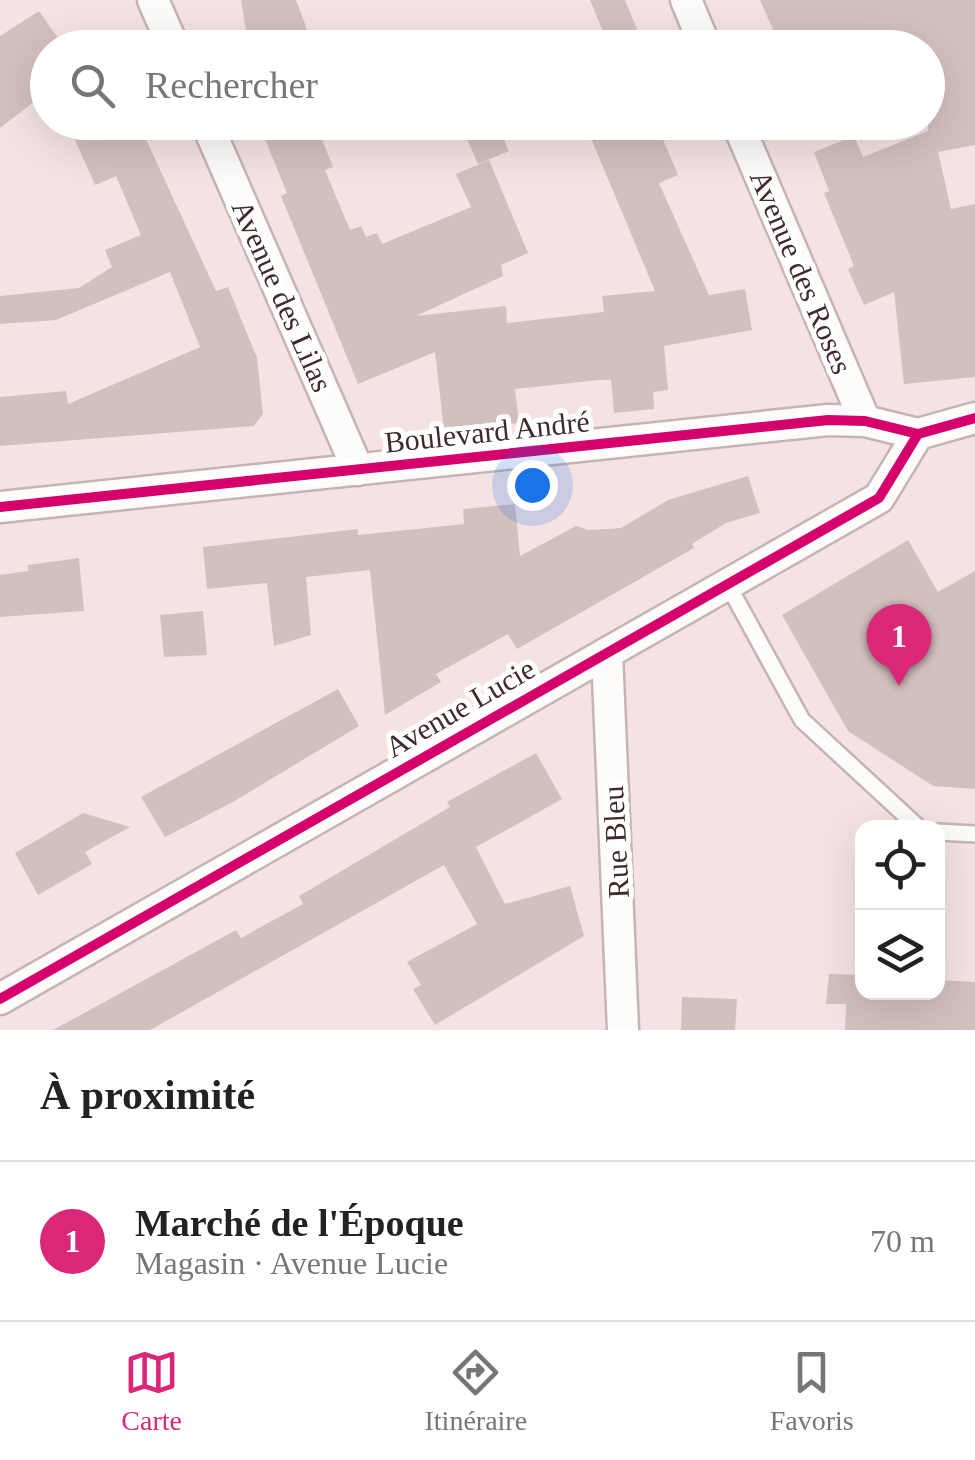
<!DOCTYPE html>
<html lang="fr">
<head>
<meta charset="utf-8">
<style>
  :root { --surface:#fff; --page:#f6f6f6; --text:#222; --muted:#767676; --line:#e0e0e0; --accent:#db2777 }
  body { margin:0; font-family:Georgia,serif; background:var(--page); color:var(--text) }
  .controls { position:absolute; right:30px; bottom:30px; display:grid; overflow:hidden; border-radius:20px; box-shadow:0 10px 40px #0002 }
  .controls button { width:90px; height:90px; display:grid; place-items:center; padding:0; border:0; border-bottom:2px solid var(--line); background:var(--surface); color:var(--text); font:50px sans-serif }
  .you { position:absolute; left:532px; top:485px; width:35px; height:35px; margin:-25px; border:8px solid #fff; border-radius:50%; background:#1a73e8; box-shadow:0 0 0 15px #1a73e833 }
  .badge { display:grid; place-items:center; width:65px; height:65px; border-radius:50%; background:var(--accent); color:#fff; font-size:32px; font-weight:700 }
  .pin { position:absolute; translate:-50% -82px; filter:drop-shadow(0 2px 5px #0008) }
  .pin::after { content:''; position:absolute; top:52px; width:35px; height:30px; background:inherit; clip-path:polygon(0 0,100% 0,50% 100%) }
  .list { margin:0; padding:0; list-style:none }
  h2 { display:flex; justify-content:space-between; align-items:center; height:130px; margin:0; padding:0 40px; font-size:42px }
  h2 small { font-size:32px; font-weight:400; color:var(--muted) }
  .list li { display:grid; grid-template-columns:65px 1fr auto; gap:30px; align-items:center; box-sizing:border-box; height:160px; padding:0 40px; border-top:2px solid var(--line) }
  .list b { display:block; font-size:38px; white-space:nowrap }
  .list p { margin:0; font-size:32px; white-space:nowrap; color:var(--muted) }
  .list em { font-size:32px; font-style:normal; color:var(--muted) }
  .icon { flex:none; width:55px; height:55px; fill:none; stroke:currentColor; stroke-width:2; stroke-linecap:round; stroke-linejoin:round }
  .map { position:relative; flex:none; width:975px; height:1030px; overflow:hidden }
  .search { position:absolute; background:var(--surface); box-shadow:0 10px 40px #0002; left:30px; right:30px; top:30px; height:110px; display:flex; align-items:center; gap:25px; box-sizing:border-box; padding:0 35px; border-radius:55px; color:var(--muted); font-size:38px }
  .sheet { height:290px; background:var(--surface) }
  nav { display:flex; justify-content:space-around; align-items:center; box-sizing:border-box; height:140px; border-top:2px solid var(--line); background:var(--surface); font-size:28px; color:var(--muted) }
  nav a { display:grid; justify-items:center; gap:5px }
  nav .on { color:var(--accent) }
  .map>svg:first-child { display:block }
  .building { fill:#d2c0be }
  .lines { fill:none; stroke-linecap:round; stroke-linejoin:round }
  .service-casing { stroke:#c6b4b4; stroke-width:20 }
  .minor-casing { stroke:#c6b4b4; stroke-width:35 }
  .service { stroke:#fefbfb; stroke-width:15 }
  .minor { stroke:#fefbfb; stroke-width:30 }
  .cycleway-casing { stroke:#fff; stroke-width:16 }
  .cycleway { stroke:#d6006c; stroke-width:10 }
  .labels { text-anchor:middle; stroke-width:10; stroke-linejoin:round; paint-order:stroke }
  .street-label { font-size:30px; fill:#402a2b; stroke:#fff }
</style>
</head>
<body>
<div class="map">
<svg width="975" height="1030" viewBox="0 0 975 1030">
  <rect width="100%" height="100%" fill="#f5e3e3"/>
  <path class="building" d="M 241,0 L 296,0 L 314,48 L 249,48 Z
    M 590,0 L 625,0 L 641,39 L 626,48 L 610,48 Z
    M 760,0 L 975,0 L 975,145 L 938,152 L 951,209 L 975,204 L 975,377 L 904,384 L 894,292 L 864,305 L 848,269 L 854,266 L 824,193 L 829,191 L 814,152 L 854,136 L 863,157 L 928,131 L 928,48 L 781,48 Z
    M 39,11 L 65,48 L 48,48 L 48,91 L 0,128 L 0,36 Z
    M 67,122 L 138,122 L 216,291 L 228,287 L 257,358 L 263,414 L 254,426 L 0,446 L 0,397 L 66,391 L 68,404 L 200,347 L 170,272 L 56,320 L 0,324 L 0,296 L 79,288 L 112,267 L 105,250 L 141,235 L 116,176 L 95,185 Z
    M 258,122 L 315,122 L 333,167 L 325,170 L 350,230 L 361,226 L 366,237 L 377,233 L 382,244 L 471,207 L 456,174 L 489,160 L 528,253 L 501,265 L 503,276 L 416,316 L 506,306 L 507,323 L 604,312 L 602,296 L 655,291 L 590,136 L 623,122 L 649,122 L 657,140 L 662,137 L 678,175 L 659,183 L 709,295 L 745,289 L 752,330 L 664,346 L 668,390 L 653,392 L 654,409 L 614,413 L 611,380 L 599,380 L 515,389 L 519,423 L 444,430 L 435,352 L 358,384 L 281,196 L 287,193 Z
    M 482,122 L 496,122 L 509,151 L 478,164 L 463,130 Z
    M 748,476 L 760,513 L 726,523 L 692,544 L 694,548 L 517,649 L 508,634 L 436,674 L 441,682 L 385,715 L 370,570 L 306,577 L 311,635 L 274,646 L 267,583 L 207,589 L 203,547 L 358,529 L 358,535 L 464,524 L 463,509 L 515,504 L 520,556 L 576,526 L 589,530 L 621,528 L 668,500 Z
    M 908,540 L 938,592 L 975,571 L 975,789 L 933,786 L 848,731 L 782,615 Z
    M 79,558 L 84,611 L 0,617 L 0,575 L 28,571 L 28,565 Z
    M 203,611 L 207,655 L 164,657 L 160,615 Z
    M 338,689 L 359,726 L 233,802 L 165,837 L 141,797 Z
    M 536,753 L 562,799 L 476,847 L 505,904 L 570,886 L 584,936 L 435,1025 L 413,989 L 421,985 L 407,962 L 477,924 L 444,865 L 150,1030 L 53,1030 L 236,930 L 241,938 L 303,904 L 299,896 L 450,807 L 447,802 Z
    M 83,813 L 130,827 L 85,852 L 92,864 L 38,895 L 15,853 Z
    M 829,974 L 862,975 L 862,992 L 938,992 L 938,980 L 975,982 L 975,1030 L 845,1030 L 846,1004 L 826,1004 Z
    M 682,997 L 737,999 L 735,1030 L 681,1030 Z"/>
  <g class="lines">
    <g class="service-casing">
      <path id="service" d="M 728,585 L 802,720 L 919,828
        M 938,832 L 975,834"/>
    </g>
    <g class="minor-casing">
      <path id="minor" d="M 153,0 L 174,48
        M 686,0 L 706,48
        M 206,122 L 358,470
        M 737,122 L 865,421
        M 0,507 L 828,420 L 865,421 L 918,434 L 975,418
        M 607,653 L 623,1030
        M 0,999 L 879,498 L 918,434"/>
    </g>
    <use href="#service" class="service"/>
    <use href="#minor" class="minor"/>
    <g class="cycleway-casing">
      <path id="cycleway" d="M 0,507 L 828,420 L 865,421 L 918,434 L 975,418
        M 0,999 L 879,498 L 918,434"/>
    </g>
    <use href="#cycleway" class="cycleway"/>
  </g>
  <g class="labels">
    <g class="street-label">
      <text transform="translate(801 272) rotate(67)" y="10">Avenue des Roses</text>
      <text transform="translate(282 296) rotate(66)" y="10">Avenue des Lilas</text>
      <text transform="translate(487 432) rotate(-6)" y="10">Boulevard André</text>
      <text transform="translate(460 708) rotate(-30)" y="10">Avenue Lucie</text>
      <text transform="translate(616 842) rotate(-93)" y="10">Rue Bleu</text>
    </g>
  </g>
</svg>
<div class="controls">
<button><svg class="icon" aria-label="locate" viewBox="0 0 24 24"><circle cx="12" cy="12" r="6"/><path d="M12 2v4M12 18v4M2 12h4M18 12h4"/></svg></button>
<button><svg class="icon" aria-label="layers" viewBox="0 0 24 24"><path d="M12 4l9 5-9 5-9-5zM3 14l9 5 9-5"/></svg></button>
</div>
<div class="you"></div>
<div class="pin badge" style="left:899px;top:686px">1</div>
<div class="search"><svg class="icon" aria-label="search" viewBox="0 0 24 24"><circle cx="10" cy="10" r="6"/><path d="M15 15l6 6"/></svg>Rechercher</div>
</div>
<section class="sheet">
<h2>À proximité<small></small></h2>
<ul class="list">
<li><span class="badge">1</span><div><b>Marché de l'Époque</b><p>Magasin · Avenue Lucie</p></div><em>70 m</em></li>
</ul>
</section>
<nav>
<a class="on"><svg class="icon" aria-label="map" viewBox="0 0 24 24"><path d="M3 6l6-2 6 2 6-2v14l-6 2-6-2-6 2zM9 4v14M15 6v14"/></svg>Carte</a>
<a><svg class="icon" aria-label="directions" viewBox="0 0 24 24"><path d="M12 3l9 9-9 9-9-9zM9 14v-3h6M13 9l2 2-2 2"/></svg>Itinéraire</a>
<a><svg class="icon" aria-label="saved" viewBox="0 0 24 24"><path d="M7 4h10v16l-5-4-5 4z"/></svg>Favoris</a>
</nav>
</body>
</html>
